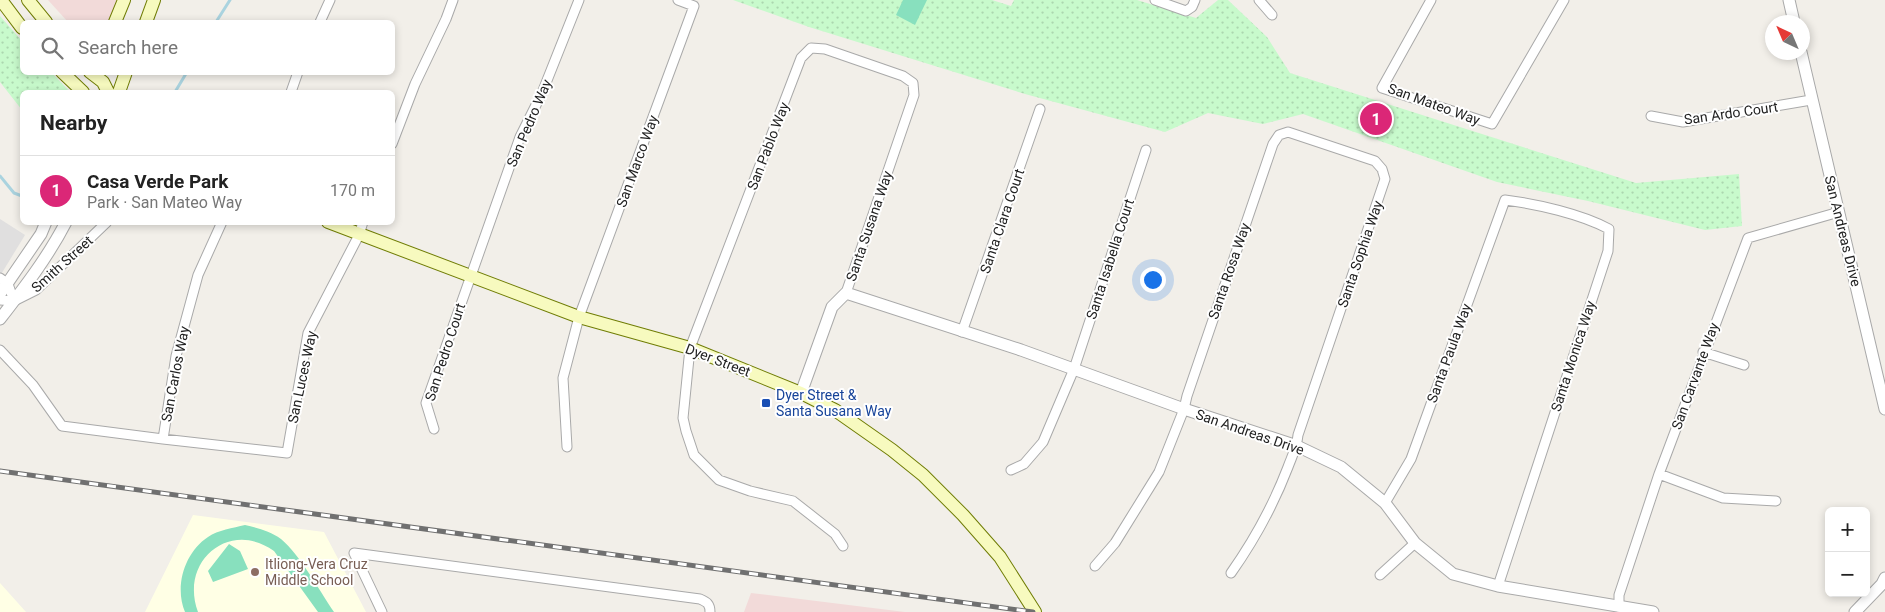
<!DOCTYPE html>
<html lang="en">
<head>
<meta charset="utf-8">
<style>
  :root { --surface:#fff; --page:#f6f6f6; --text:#222; --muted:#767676; --line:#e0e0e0; --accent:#db2777 }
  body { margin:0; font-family:Roboto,sans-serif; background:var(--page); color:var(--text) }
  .controls { position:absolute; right:15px; bottom:15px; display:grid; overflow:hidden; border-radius:8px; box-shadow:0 2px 8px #0003 }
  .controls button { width:45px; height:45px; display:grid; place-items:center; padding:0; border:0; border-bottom:1px solid var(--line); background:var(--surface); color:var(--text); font:25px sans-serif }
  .compass { position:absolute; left:1765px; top:15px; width:45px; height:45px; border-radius:50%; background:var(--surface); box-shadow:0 2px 8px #0003; rotate:316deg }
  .you { position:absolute; left:1152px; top:279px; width:18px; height:18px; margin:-12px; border:4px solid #fff; border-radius:50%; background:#1a73e8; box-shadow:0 0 0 8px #1a73e833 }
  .badge { display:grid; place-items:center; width:32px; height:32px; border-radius:50%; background:var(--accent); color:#fff; font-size:16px; font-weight:700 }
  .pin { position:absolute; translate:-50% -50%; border:2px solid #fff; box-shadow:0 1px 5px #0006 }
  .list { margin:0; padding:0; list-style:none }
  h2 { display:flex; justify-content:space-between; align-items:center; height:65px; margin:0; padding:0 20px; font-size:21px }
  h2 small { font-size:16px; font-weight:400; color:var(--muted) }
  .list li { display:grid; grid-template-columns:32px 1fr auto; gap:15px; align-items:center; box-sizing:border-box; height:70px; padding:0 20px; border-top:1px solid var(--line) }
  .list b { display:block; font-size:19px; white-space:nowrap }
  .list p { margin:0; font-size:16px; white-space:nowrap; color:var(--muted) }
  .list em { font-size:16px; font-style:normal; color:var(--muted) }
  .icon { flex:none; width:28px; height:28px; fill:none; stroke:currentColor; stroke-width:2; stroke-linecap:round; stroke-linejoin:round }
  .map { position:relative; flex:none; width:1885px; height:612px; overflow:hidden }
  .search { position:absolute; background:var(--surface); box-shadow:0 2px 8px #0003; left:20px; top:20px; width:375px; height:55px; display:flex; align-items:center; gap:12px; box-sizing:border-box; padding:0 18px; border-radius:8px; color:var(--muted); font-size:19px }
  .panel { position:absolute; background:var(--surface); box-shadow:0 2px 8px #0003; left:20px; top:90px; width:375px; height:135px; border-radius:8px }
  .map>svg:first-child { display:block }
  .residential { fill:#e0dfdf }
  .commercial { fill:#f2dad9 }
  .education { fill:#ffffe5 }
  .park { fill:url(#park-dots) }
  .pitch { fill:#88e0be }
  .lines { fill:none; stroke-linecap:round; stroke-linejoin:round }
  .stream { stroke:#aad3df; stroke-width:3 }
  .minor-casing { stroke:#a9a9a9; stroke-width:11 }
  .tertiary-casing { stroke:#a9a9a9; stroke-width:13 }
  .secondary-casing { stroke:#707d05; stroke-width:14 }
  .minor { stroke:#fff; stroke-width:9 }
  .tertiary { stroke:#fff; stroke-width:11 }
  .secondary { stroke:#f7fabf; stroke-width:12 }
  .rail-casing { stroke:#707070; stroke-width:5 }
  .rail { stroke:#fff; stroke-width:3; stroke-dasharray:9; stroke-linecap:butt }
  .transit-dot { fill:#1a4fb4; stroke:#fff; stroke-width:2 }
  .education-dot { fill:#8d6e63; stroke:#fff; stroke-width:2 }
  .labels { text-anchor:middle; stroke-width:4; stroke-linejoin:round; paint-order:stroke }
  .street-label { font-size:14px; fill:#222; stroke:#fff }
  .transit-label { font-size:14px; fill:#164399; stroke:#fff; text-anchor:start }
  .education-label { font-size:14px; fill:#785e54; stroke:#fff; text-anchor:start }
</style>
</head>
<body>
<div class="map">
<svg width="1885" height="612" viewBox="0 0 1885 612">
  <defs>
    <pattern id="park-dots" width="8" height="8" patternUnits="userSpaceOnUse" patternTransform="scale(1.25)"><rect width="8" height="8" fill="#c8facc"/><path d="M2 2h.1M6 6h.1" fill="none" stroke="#acd6af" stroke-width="1.8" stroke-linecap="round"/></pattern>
  </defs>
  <rect width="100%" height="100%" fill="#f2efe9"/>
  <path class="residential" d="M 0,219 L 25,235 L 0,276 Z"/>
  <path class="commercial" d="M 48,0 L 119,0 L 111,22 L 68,22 Z
    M 751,593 L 905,612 L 744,612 Z"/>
  <path class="education" d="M 193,515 L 324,532 L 366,612 L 145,612 Z
    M 0,583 L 26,612 L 0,612 Z"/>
  <path class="park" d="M 733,0 L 992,0 L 1011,6 L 1014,0 L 1137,0 L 1196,18 L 1218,0 L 1228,0 L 1267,37 L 1290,73 L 1636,183 L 1739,174 L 1742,226 L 1705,230 L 1588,201 L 1497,182 L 1303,114 L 1263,124 L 1208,113 L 1165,132 L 1025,94 L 809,27 Z
    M 0,16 L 22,41 L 22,72 L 52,73 L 70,92 L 22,92 L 22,110 L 0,82 Z"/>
  <path class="pitch" d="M 903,0 L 927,0 L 915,25 L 896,15 Z
    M 245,525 C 257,528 270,531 281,539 C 300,555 319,590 334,612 L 318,612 L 274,551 C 230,519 179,561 198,612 L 185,612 C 174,586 185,552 208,537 C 218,530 233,528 245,525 Z
    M 229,544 L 240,551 L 248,569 L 213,582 L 208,571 Z"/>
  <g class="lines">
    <path class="stream" d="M 216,22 L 230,0
      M 175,92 L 187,72
      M 0,176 L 14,193 L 22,196"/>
    <g class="minor-casing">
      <path id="minor" d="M 1155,0 L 1186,11 L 1192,7 L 1195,0
        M 1259,0 L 1272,15
        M 1431,0 L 1382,88 L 1492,124 L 1564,0
        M 320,22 L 330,0
        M 291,92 L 298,72
        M 1651,116 L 1683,122 L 1811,100
        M 392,144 L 415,84 L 446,19 L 453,0
        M 222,222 L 198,275 L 176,356 L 163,439 L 287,453 L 308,333 L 359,235 L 363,222
        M 0,278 L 8,284 L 14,301
        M 0,300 L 14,301
        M 16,300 L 36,290 L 107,222
        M 962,332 L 1040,109
        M 0,350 L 33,385 L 62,426 L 163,439
        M 1703,352 L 1744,365
        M 434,429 L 426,403 L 520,137 L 542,93 L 579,0
        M 567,447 L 563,378 L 579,317 L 694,6 L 678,0
        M 1011,470 L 1024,464 L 1043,442 L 1074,369 L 1146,150
        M 1659,474 L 1723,498 L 1776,501
        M 1385,503 L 1411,459 L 1505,200 C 1537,204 1581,214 1609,229 L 1608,251 L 1498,586
        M 843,546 L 835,534 L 793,501 L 750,491 L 719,480 L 694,455 L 686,431 L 683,418 L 690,348 L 801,58 L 811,48 L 825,49 L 903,76 L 913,83 L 914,95 L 846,293
        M 1095,566 L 1115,543 L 1159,472 L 1184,409 L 1187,396 L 1273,144 L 1279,135 L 1288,132 L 1375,161 L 1382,169 L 1385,179 L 1298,435 C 1297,447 1292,456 1288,467 C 1273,506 1255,539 1231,573
        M 1380,575 L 1415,543
        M 1619,607 L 1619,595 L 1659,474 L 1748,238 L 1839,212
        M 382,612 L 354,553 L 700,599 C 707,602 710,604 710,612"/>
    </g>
    <g class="tertiary-casing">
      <path id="tertiary" d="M 1789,0 L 1794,22
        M 1801,52 L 1885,409
        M 0,294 L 41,234 L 46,222
        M 0,319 C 24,288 48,257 66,222
        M 801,393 L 832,307 L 846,293 L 1021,350 L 1184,409 L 1297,446 L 1341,467 L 1385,503 L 1415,543 L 1453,574 L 1498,586 L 1653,612
        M 1855,612 L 1882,584 L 1885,578"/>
    </g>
    <g class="secondary-casing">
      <path id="secondary" d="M 1,0 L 22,28
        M 28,0 L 46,22
        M 115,22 L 124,0
        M 146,22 L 154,0
        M 62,72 L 83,92
        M 90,72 L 103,82 L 108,92
        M 119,92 L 126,72
        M 328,222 L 579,317 L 690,348 L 801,393 L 835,410 L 892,450 L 923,475 L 963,515 L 1000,557 L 1035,612"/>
    </g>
    <use href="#minor" class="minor"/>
    <use href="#tertiary" class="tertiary"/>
    <use href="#secondary" class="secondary"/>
    <g class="rail-casing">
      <path id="rail" d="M 0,471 L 1033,612"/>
    </g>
    <use href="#rail" class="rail"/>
  </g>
  <rect class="transit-dot" x="761" y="398" width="10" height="10" rx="2.5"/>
  <circle class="education-dot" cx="255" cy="572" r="5"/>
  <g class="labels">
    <g class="street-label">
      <text transform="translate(1434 104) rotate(20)" y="5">San Mateo Way</text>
      <text transform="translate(1731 113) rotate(-8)" y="5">San Ardo Court</text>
      <text transform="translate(529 123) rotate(-67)" y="5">San Pedro Way</text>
      <text transform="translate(768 146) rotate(-69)" y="5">San Pablo Way</text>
      <text transform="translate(637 161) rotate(-70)" y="5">San Marco Way</text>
      <text transform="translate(1002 221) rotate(-71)" y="5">Santa Clara Court</text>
      <text transform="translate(869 226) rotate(-71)" y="5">Santa Susana Way</text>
      <text transform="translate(1843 231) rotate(76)" y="5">San Andreas Drive</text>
      <text transform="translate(1360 254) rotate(-71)" y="5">Santa Sophia Way</text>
      <text transform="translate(1110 259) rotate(-72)" y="5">Santa Isabella Court</text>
      <text transform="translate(62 264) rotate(-42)" y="5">Smith Street</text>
      <text transform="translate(1229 271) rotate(-71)" y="5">Santa Rosa Way</text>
      <text transform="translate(445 352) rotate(-72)" y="5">San Pedro Court</text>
      <text transform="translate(1449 353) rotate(-70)" y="5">Santa Paula Way</text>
      <text transform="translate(1573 356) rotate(-72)" y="5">Santa Monica Way</text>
      <text transform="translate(718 360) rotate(21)" y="5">Dyer Street</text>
      <text transform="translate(175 374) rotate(-79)" y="5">San Carlos Way</text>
      <text transform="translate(1695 376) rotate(-70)" y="5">San Carvante Way</text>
      <text transform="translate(302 377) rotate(-78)" y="5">San Luces Way</text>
      <text transform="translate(1250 432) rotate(19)" y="5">San Andreas Drive</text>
    </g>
    <g class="transit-label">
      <text x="776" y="400">Dyer Street &amp;<tspan x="776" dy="16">Santa Susana Way</tspan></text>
    </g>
    <g class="education-label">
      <text x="265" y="569">Itliong-Vera Cruz<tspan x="265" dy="16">Middle School</tspan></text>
    </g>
  </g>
</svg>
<div class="controls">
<button>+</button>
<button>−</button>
</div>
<svg class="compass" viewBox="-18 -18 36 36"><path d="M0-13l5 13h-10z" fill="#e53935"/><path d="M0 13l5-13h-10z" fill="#767676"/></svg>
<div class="you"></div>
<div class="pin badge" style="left:1376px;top:119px">1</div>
<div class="search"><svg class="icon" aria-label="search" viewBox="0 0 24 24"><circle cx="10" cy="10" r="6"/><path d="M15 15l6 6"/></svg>Search here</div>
<section class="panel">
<h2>Nearby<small></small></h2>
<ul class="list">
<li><span class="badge">1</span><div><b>Casa Verde Park</b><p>Park · San Mateo Way</p></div><em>170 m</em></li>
</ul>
</section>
</div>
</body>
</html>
